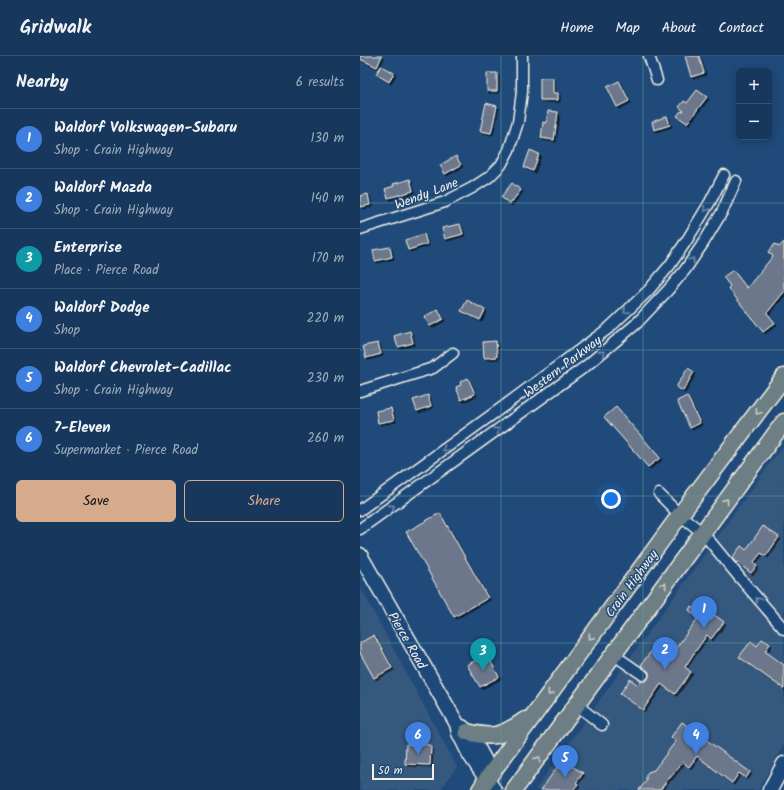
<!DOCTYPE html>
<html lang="en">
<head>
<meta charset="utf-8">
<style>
  :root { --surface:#17385c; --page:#244365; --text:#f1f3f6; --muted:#9eacbb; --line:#365272; --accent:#d6ab8b }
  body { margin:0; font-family:Kalam,sans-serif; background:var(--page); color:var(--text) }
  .controls { position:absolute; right:12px; top:12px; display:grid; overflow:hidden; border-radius:6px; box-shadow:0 2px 10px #0003 }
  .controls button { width:36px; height:36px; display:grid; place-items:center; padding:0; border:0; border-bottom:1px solid var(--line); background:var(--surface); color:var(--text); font:20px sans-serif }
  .scale { position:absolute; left:12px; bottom:10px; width:62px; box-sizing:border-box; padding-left:4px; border:2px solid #f4f1e8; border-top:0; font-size:11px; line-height:14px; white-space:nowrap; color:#f4f1e8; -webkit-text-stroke:3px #1f4a7a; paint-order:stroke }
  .you { position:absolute; left:251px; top:443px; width:14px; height:14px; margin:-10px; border:3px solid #fff; border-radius:50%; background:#1a73e8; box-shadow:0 0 0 6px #1a73e833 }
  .badge { display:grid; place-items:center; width:26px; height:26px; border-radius:50%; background:var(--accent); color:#fff; font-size:13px; font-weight:700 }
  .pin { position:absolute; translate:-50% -33px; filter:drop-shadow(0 1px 2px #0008) }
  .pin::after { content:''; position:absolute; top:21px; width:14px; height:12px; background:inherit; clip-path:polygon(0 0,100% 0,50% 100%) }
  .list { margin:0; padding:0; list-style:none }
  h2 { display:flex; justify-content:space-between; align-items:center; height:52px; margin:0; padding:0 16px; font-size:17px }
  h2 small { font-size:13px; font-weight:400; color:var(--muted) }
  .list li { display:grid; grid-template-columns:26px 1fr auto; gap:12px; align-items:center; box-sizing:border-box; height:60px; padding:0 16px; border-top:1px solid var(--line) }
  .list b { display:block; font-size:15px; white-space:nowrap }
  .list p { margin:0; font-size:13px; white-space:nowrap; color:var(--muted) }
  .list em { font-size:13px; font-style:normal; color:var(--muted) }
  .actions { display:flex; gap:8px; padding:12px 16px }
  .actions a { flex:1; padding:9px 0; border:1px solid var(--accent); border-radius:6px; text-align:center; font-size:14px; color:var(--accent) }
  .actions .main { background:var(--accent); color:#111 }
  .map { position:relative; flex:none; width:424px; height:734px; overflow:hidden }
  header { display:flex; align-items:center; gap:24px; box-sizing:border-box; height:56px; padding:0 20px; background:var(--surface); border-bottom:1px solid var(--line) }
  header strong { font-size:19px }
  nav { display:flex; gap:22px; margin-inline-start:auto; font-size:14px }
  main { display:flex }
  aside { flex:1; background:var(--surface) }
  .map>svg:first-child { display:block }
  .built { fill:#36587f }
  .building { fill:#6c778b; stroke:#f4f1e8; filter:url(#shadow) }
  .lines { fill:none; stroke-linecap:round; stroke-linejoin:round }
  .minor-casing { stroke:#f4f1e8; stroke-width:13 }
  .secondary-casing { stroke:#f4f1e8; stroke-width:17 }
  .trunk-casing { stroke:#f4f1e8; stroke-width:19 }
  .minor { stroke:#1f4a7a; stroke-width:10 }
  .secondary { stroke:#1f4a7a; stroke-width:14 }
  .trunk { stroke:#6d7e84; stroke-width:16 }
  .oneway { stroke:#748da6 }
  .oneway2 { stroke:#ccceca }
  .grid { fill:none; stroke:#5fa199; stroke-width:1; stroke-opacity:0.55 }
  .labels { text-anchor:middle; stroke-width:3; stroke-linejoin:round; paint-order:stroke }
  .street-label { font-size:13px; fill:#f4f1e8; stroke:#1f4a7a }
</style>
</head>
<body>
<header>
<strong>Gridwalk</strong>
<nav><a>Home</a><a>Map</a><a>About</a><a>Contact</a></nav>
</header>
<main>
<aside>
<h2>Nearby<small>6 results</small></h2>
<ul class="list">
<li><span class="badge" style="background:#3f7fe0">1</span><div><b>Waldorf Volkswagen-Subaru</b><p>Shop · Crain Highway</p></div><em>130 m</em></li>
<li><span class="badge" style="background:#3f7fe0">2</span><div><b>Waldorf Mazda</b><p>Shop · Crain Highway</p></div><em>140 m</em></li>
<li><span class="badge" style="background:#0f9aa8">3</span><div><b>Enterprise</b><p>Place · Pierce Road</p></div><em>170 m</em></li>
<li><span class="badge" style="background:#3f7fe0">4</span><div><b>Waldorf Dodge</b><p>Shop</p></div><em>220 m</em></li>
<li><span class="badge" style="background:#3f7fe0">5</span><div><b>Waldorf Chevrolet-Cadillac</b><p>Shop · Crain Highway</p></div><em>230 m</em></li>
<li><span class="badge" style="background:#3f7fe0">6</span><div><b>7-Eleven</b><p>Supermarket · Pierce Road</p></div><em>260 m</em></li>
</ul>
<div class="actions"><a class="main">Save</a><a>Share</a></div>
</aside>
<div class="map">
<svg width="424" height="734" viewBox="0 0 424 734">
  <defs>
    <filter id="shadow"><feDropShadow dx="2" dy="2" stdDeviation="0" flood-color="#0009"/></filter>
  </defs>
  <rect width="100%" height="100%" fill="#1f4a7a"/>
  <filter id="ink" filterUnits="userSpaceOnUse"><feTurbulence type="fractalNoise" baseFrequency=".025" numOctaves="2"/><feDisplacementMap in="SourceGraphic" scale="8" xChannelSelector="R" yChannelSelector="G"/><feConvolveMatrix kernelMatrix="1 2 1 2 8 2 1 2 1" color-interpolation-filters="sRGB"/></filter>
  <g filter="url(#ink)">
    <path class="built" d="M 424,388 L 424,689 L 398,734 L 175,734 Z
      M 0,531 L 97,711 L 80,734 L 0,734 Z"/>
    <path class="building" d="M 0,0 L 22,0 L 17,11 L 0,3 Z
      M 325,0 L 339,0 L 344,17 L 331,21 Z
      M 21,10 L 34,17 L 29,26 L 16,18 Z
      M 127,17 L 137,17 L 137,35 L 127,35 Z
      M 180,22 L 193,22 L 193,37 L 198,37 L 198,44 L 180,44 Z
      M 259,25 L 269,45 L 257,51 L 247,31 Z
      M 337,34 L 347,41 L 327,67 L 317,60 L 320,56 L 324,55 L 319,51 L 324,45 L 327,47 Z
      M 126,47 L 137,50 L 131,77 L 120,75 Z
      M 188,55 L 198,56 L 194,84 L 181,82 L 183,66 L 186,67 Z
      M 307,60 L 310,69 L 294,74 L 292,66 Z
      M 170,94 L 179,98 L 173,115 L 164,111 Z
      M 96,100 L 101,109 L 85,118 L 80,109 Z
      M 50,123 L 53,135 L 28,142 L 25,133 L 34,130 L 33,128 Z
      M 152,127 L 161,134 L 150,148 L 141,141 Z
      M 8,138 L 10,149 L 0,151 L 0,140 Z
      M 100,168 L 103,178 L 85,183 L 82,172 Z
      M 64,178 L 67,188 L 48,194 L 45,184 Z
      M 424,186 L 424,236 L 407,257 L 415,267 L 403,276 L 368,232 L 370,230 L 363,221 L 373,214 L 387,232 L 413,200 L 408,196 L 415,188 L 419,191 Z
      M 30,191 L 32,201 L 15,205 L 13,194 Z
      M 107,244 L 125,254 L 120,264 L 101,255 Z
      M 78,253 L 83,263 L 70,270 L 64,261 Z
      M 50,275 L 53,287 L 38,291 L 34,280 Z
      M 136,285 L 137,301 L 124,302 L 123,286 Z
      M 18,287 L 21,298 L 6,302 L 3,290 Z
      M 328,312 L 334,316 L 323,335 L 316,331 Z
      M 108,322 L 115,338 L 101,344 L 96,331 L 101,329 L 100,326 Z
      M 68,339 L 71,350 L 57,355 L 53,344 Z
      M 327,340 L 340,367 L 330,372 L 317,345 Z
      M 256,351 L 300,402 L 288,411 L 244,361 Z
      M 31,352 L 34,364 L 18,367 L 16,355 Z
      M 80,457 L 128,542 L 94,561 L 46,476 Z
      M 403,470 L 419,481 L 406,500 L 401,497 L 393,507 L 397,510 L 391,517 L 377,506 L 376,507 L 372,502 L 381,490 L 386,494 Z
      M 331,550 L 341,557 L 345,552 L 364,566 L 351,583 L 347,579 L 332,600 L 325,611 L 331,616 L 315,638 L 301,628 L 283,654 L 260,638 L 270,623 L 278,629 L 281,625 L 285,625 L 288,623 L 289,620 L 289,616 L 281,609 L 295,590 L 310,600 L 338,562 L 329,554 Z
      M 14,579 L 32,612 L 14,622 L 0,597 L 0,587 Z
      M 402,583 L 410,588 L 405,595 L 424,609 L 424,633 L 379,601 L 391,585 L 397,590 Z
      M 127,598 L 139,621 L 120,631 L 107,609 Z
      M 322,666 L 390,716 L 386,722 L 379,717 L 372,727 L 337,700 L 329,711 L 323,706 L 310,722 L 309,722 L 300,734 L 279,734 L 286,725 L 286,719 L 288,716 L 294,714 L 316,685 L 311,681 Z
      M 46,688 L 71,689 L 70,709 L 45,708 Z
      M 210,709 L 223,717 L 216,727 L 218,728 L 213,734 L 181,734 L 198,710 L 205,715 Z"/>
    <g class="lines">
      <g class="minor-casing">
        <path id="minor" d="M 289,0 L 297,24
          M 0,173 L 85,146 L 112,132 L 129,121 L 141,109 L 149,94 L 158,66 L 162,36 L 162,0
          M 0,335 L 73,312 L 93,297
          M 299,438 L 320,459 L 343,477 L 380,522 L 424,573
          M 0,454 L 144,350 L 249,272 L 288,235 L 310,209 L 327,184 L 350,146 L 364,119
          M 0,473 L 226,310 L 276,268 L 308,234 L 325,214 L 344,186 L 362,156 L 376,125
          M 254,599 L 283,619
          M 217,649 L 242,669"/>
      </g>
      <g class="secondary-casing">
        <path id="secondary" d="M 0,499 L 97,668 L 99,677 L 110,699 L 134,734
          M 102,671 L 110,678 L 125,705 L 127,718
          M 410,734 L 424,708"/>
      </g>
      <g class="trunk-casing">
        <path id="trunk" d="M 107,676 C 135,683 142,680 165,664
          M 120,734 L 127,723 L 320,459 L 424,321
          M 154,734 L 424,366"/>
      </g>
      <use href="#minor" class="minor"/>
      <use href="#secondary" class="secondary"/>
      <use href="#trunk" class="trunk"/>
    </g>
    <defs><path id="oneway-chevron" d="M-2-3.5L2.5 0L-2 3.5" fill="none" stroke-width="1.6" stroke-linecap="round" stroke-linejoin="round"/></defs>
    <g class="oneway">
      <use href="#oneway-chevron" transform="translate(346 153) rotate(122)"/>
      <use href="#oneway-chevron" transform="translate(332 204) rotate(-56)"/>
      <use href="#oneway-chevron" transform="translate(266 255) rotate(136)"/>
      <use href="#oneway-chevron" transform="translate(242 297) rotate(-38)"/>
      <use href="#oneway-chevron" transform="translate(137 374) rotate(-36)"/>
      <use href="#oneway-chevron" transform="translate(85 393) rotate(144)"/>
      <use href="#oneway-chevron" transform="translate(32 451) rotate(-36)"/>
      <use href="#oneway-chevron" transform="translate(398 544) rotate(-130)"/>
    </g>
    <g class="oneway2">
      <use href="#oneway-chevron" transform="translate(398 356) rotate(127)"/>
      <use href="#oneway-chevron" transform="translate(366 445) rotate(-54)"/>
      <use href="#oneway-chevron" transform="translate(304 529) rotate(-54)"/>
      <use href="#oneway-chevron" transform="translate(231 581) rotate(126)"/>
      <use href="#oneway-chevron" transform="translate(190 637) rotate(126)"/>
      <use href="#oneway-chevron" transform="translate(178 703) rotate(-54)"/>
    </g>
  </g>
  <path class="grid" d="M 141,0 L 141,734M 283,0 L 283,734M 0,147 L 424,147M 0,294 L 424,294M 0,440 L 424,440M 0,587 L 424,587"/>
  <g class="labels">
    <g class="street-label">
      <text transform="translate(66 137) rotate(-21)" y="5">Wendy Lane</text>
      <text transform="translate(202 310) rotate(-37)" y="5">Western Parkway</text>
      <text transform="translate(271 527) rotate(-54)" y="5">Crain Highway</text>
      <text transform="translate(48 584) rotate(60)" y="5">Pierce Road</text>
    </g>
  </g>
</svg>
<div class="controls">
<button>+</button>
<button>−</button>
</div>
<div class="scale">50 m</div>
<div class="you"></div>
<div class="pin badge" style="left:344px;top:573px;background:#3f7fe0">1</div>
<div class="pin badge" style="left:305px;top:614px;background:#3f7fe0">2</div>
<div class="pin badge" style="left:123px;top:615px;background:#0f9aa8">3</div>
<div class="pin badge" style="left:336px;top:699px;background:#3f7fe0">4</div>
<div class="pin badge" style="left:205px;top:722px;background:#3f7fe0">5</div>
<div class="pin badge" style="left:58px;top:699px;background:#3f7fe0">6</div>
</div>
</main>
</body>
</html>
